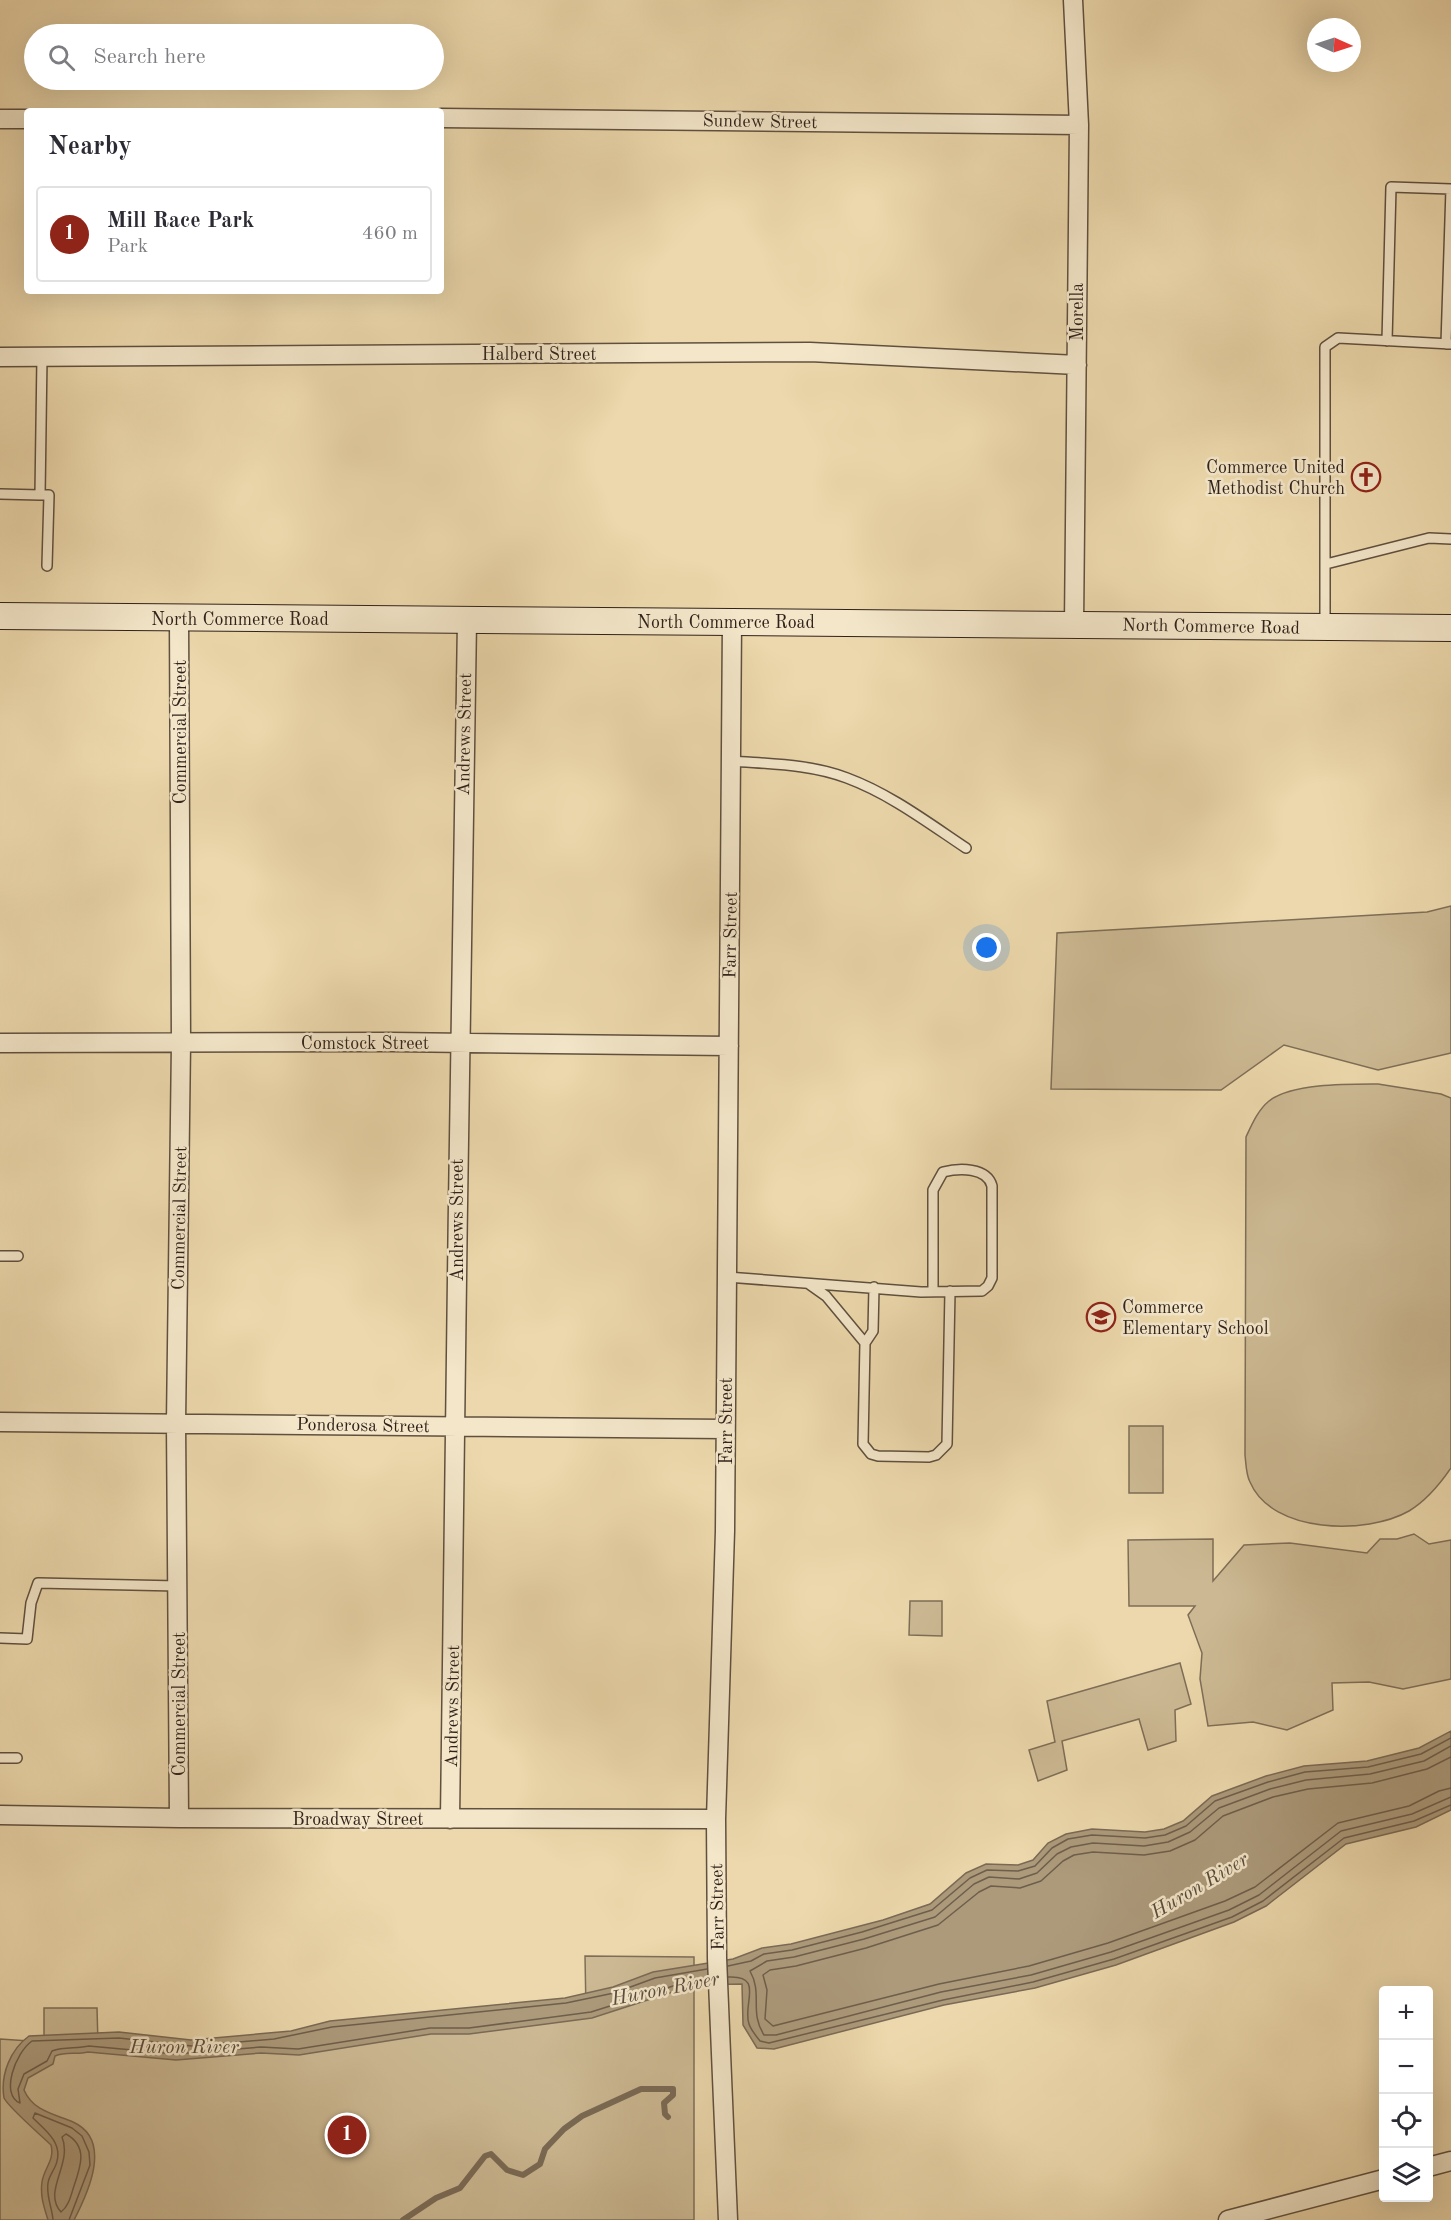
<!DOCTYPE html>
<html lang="en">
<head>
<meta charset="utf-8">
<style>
  :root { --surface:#fff; --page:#f7f7f7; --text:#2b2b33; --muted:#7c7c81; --line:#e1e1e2; --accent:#8f2418 }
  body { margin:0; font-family:"Old Standard TT",serif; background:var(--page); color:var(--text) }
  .controls { position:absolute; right:18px; bottom:18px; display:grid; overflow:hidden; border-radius:6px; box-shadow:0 6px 24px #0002 }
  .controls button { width:54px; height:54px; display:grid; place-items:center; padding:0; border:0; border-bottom:2px solid var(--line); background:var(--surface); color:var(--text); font:30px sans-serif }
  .compass { position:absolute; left:1307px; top:18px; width:54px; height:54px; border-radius:50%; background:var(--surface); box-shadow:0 6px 24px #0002; rotate:93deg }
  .you { position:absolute; left:987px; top:948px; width:21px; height:21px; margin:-15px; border:4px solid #fff; border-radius:50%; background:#1a73e8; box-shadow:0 0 0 9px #1a73e833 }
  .badge { display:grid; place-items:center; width:39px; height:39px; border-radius:50%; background:var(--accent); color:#fff; font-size:20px; font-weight:700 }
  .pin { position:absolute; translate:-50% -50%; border:3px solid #fff; box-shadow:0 2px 6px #0006 }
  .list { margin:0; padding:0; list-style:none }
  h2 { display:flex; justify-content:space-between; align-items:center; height:78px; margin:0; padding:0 24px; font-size:26px }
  h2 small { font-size:20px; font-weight:400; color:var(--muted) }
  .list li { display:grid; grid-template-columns:39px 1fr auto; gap:18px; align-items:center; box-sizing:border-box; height:96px; margin:0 12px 12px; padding:0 12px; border:2px solid var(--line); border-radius:6px }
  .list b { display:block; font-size:22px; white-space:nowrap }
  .list p { margin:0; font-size:20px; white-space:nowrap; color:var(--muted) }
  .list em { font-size:20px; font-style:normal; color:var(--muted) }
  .icon { flex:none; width:33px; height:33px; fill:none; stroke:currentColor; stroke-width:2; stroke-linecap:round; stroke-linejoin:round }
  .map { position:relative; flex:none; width:1451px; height:2220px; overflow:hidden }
  .search { position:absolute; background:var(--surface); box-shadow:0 6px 24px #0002; left:24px; top:24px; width:420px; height:66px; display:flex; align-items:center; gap:15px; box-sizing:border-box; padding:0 21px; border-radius:33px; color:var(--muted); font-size:22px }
  .panel { position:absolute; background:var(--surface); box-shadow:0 6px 24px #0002; left:24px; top:108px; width:420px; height:186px; border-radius:6px }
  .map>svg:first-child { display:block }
  .green { fill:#ccb993; stroke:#7e6e57; stroke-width:1.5 }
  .water { fill:#ac9a7b; stroke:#7a6a55; stroke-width:1.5 }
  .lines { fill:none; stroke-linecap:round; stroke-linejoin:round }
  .shore { stroke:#6e5e4b; stroke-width:1.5 }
  .stream { stroke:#7a6a55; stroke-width:6 }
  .service-casing { stroke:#5f503f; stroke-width:12 }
  .minor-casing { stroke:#5f503f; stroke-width:21 }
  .secondary-casing { stroke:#30221b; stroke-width:28 }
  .service { stroke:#f3e6c9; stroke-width:9 }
  .minor { stroke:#f3e6c9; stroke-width:18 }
  .secondary { stroke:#f3e6c9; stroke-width:26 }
  .labels { text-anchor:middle; stroke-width:5; stroke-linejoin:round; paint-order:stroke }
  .street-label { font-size:18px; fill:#30221b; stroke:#f3e6c9 }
  .poi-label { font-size:18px; fill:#30221b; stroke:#f3e6c9; text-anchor:end }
  .water-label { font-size:20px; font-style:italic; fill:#5b4c3d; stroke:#f3e6c9 }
</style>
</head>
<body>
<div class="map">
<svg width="1451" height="2220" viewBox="0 0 1451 2220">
  <rect width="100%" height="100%" fill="#ecd8ac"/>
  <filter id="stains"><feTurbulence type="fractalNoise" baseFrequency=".00333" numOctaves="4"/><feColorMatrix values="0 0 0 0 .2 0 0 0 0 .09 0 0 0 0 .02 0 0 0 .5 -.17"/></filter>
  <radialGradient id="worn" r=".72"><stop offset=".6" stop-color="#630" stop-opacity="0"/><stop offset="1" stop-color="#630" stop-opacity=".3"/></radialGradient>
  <path class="green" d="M 1451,906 L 1451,1053 L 1378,1070 L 1284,1045 L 1221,1090 L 1051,1089 L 1057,933 L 1427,912 Z
    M 1378,1084 L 1441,1094 L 1451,1098 L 1451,1468 C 1440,1484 1426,1501 1409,1511 C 1367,1535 1272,1534 1250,1482 C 1246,1475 1246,1463 1245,1455 L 1246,1137 C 1252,1124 1258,1110 1269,1101 C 1292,1083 1350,1084 1378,1084 Z
    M 1129,1426 L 1163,1426 L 1163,1493 L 1129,1493 Z
    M 1414,1534 L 1429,1544 L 1451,1540 L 1451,1679 L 1403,1689 L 1369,1682 L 1332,1683 L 1333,1710 L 1287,1730 L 1253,1722 L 1208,1726 L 1200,1679 L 1202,1653 L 1188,1615 L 1195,1606 L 1129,1606 L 1128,1540 L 1213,1539 L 1213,1581 L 1244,1545 L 1290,1543 L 1367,1553 L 1380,1539 L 1397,1539 Z
    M 910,1601 L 942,1601 L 942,1636 L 909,1635 Z
    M 1180,1663 L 1191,1704 L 1175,1710 L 1176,1741 L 1148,1750 L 1139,1719 L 1062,1741 L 1067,1770 L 1038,1781 L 1029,1750 L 1055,1742 L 1047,1701 Z
    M 585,1956 L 694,1957 L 694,2220 L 0,2220 L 0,2039 L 44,2042 L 44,2008 L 97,2008 L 98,2044 L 180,2050 L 586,2011 Z"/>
  <path class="water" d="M 1451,1731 L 1451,1810 L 1416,1827 L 1346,1844 L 1266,1906 L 1234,1922 L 1116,1965 L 1035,1988 L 944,2005 L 774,2049 L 757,2048 L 743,2025 L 742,1984 L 694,1985 L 592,2018 L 469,2034 L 431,2034 L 299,2055 L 261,2053 L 176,2060 L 88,2052 C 77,2055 66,2051 55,2056 L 53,2064 L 28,2078 L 24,2090 C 33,2111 54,2114 73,2122 C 113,2140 88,2193 74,2220 L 48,2220 C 44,2207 40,2196 42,2182 C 44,2168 55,2160 51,2145 C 42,2136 9,2108 4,2098 C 0,2074 11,2049 29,2036 L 119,2032 L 191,2040 L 291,2031 L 330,2021 L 565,1998 L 613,1987 L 653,1972 L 733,1959 L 762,1948 L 791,1944 L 883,1920 L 930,1904 L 966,1873 L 986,1864 L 1018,1865 L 1033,1860 L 1048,1843 L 1066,1834 L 1092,1829 L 1145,1832 L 1164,1829 L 1183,1821 L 1212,1796 L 1266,1776 L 1304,1766 L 1367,1761 L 1419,1748 Z"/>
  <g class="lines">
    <path class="shore" d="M 1451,1746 L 1424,1761 L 1370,1774 L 1306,1780 L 1270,1789 L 1219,1808 L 1190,1832 L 1168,1842 L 1144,1846 L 1093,1843 L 1071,1847 L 1057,1854 L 1037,1873 L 1019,1879 L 989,1877 L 974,1884 L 935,1917 L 864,1939 L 794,1957 L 767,1961 L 750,1971 C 763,1994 749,2012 764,2035 L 776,2035 L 941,1992 L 1031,1975 L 1111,1952 L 1229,1910 L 1259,1895 L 1341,1831 L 1412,1814 L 1451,1797
      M 1451,1757 L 1427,1769 L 1372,1783 L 1308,1789 L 1273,1797 L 1223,1816 L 1195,1840 L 1170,1851 L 1144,1855 L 1093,1852 L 1074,1855 L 1063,1861 L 1041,1881 L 1020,1888 L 991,1886 L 979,1892 L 938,1925 L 866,1948 L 796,1966 L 770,1970 L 763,1975 L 767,1990 L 765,2019 L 773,2026 L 939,1984 L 1029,1966 L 1108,1943 L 1225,1901 L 1255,1887 L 1338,1823 L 1409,1806 L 1439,1791 L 1451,1788
      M 728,1966 L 751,1961 L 764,1954 L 792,1950 L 862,1932 L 932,1910 L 970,1878 L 987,1870 L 1018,1871 L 1035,1866 L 1052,1848 L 1068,1839 L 1092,1835 L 1145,1838 L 1165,1835 L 1186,1826 L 1215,1801 L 1268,1782 L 1305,1772 L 1368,1767 L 1421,1754 L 1451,1738
      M 707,1969 L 655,1978 L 614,1993 L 566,2003 L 332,2027 L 274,2039 L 192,2046 L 119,2038 L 32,2041 C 15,2053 0,2095 20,2103 L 18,2089 L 24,2074 L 47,2061 L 52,2051 C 64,2046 76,2049 89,2046 L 176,2054 L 261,2047 L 298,2049 L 430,2028 L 469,2028 L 591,2012 L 692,1980 L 707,1978
      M 728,1977 C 765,1975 742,2004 749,2024 C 751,2030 756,2036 760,2041 L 769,2043 L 943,2000 L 1033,1982 L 1114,1959 L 1232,1917 L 1263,1901 L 1344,1838 L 1414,1821 L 1451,1805
      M 66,2134 C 88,2146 81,2166 74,2186 C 71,2195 69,2206 61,2212 C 42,2191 73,2164 62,2137 Z
      M 53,2220 C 52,2207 46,2196 48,2183 C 49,2175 56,2168 57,2161 C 62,2142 45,2130 33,2118 L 35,2113 L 72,2128 L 82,2136 L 89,2152 L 90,2165 L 69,2220"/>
    <path class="stream" d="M 403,2220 L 436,2198 L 460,2188 L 485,2156 L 491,2154 L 507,2170 L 523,2175 L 540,2164 L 545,2149 L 564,2129 L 582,2116 L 641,2089 L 673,2089 L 673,2095 L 664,2103 L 665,2114 L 668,2117"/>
    <g class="service-casing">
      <path id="service" d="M 1387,341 L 1391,187 L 1451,189
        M 1446,344 L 1451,189
        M 0,494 L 40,495 L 42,357
        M 40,495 L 49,495 L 47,566
        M 1326,564 L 1429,538 L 1451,539
        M 1325,627 L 1325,347 L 1338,338 L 1451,344
        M 732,761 C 769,764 811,764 847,778 C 890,794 927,822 966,848
        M 0,1256 L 18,1256
        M 727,1277 L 921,1292 L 982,1291 L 988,1286 L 992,1278 L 992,1186 C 987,1167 959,1168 943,1172 L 933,1190 L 933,1291
        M 809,1284 L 826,1296 L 865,1343
        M 874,1287 L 873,1331 L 865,1343 L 863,1444 L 871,1454 L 878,1456 L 929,1457 L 936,1455 L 947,1444 L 950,1291
        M 0,1638 L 27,1639 L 31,1603 L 38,1583 L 178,1586
        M 0,1758 L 17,1758"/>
    </g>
    <g class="minor-casing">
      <path id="minor" d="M 1073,0 L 1079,125 L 1074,625
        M 441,118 L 1079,125
        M 0,119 L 27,119
        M 0,357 L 810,352 L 1077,365
        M 0,1043 L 391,1042 L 729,1046
        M 0,1422 L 725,1429
        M 0,1815 L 179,1818 L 716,1819
        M 179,1818 L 176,1423 L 181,1043 L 179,618
        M 450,1819 C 456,1419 459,1020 467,620
        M 1428,2167 L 1451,2161
        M 728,2220 L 717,1958 L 716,1819 L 725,1531 L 732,621
        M 1228,2220 L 1384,2179"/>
    </g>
    <g class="secondary-casing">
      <path id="secondary" d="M 0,616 L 1451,628"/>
    </g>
    <use href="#service" class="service"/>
    <use href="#minor" class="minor"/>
    <use href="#secondary" class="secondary"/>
  </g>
  <defs>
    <g id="church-ring" transform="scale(1.5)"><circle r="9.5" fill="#f3e6c9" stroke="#8f2418" stroke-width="1.5"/><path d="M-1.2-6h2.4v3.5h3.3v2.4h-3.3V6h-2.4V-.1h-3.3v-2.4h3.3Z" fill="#8f2418"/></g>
    <g id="school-ring" transform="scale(1.5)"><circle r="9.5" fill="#f3e6c9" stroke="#8f2418" stroke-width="1.5"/><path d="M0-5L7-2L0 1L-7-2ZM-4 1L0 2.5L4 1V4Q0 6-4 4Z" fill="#8f2418"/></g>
  </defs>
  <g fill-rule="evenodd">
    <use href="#church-ring" x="1366" y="477"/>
    <use href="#school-ring" x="1101" y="1317"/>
  </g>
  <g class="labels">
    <g class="street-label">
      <text transform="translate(760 121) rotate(1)" y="6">Sundew Street</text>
      <text transform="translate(1077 312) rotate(-90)" y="6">Morella</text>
      <text x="539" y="360">Halberd Street</text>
      <text x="240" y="625">North Commerce Road</text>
      <text x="726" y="628">North Commerce Road</text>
      <text transform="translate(1211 626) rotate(1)" y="6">North Commerce Road</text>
      <text transform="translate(180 732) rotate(-90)" y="6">Commercial Street</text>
      <text transform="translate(464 734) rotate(-89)" y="6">Andrews Street</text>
      <text transform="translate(730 935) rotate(-89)" y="6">Farr Street</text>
      <text x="365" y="1049">Comstock Street</text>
      <text transform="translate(179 1218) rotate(-89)" y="6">Commercial Street</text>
      <text transform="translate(457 1220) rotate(-90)" y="6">Andrews Street</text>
      <text transform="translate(726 1421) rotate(-90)" y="6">Farr Street</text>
      <text transform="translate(363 1425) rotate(1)" y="6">Ponderosa Street</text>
      <text transform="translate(179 1704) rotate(-90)" y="6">Commercial Street</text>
      <text transform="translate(452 1706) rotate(-89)" y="6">Andrews Street</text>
      <text x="358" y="1825">Broadway Street</text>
      <text transform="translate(717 1907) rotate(-91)" y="6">Farr Street</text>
    </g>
    <g class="poi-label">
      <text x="1345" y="473">Commerce United<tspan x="1345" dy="21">Methodist Church</tspan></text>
      <text x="1122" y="1313" text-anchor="start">Commerce<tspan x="1122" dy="21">Elementary School</tspan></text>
    </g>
    <g class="water-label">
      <text transform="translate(1199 1885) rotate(-31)" y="7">Huron River</text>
      <text transform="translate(665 1988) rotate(-11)" y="7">Huron River</text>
      <text x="184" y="2053">Huron River</text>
    </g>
  </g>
  <rect width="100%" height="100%" filter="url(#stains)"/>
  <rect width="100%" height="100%" fill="url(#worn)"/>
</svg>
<div class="controls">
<button>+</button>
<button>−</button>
<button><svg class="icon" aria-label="locate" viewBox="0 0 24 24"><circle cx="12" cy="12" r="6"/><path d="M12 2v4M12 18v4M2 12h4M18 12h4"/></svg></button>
<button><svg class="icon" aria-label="layers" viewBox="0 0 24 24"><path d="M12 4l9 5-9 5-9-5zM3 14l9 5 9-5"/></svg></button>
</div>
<svg class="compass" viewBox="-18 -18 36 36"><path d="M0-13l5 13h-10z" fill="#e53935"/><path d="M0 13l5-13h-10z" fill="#7c7c81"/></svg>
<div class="you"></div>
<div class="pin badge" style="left:347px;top:2135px">1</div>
<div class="search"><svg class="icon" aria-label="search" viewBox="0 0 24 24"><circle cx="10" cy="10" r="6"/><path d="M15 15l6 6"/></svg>Search here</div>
<section class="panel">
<h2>Nearby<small></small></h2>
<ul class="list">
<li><span class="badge">1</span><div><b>Mill Race Park</b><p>Park</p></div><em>460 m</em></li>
</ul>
</section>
</div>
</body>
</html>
